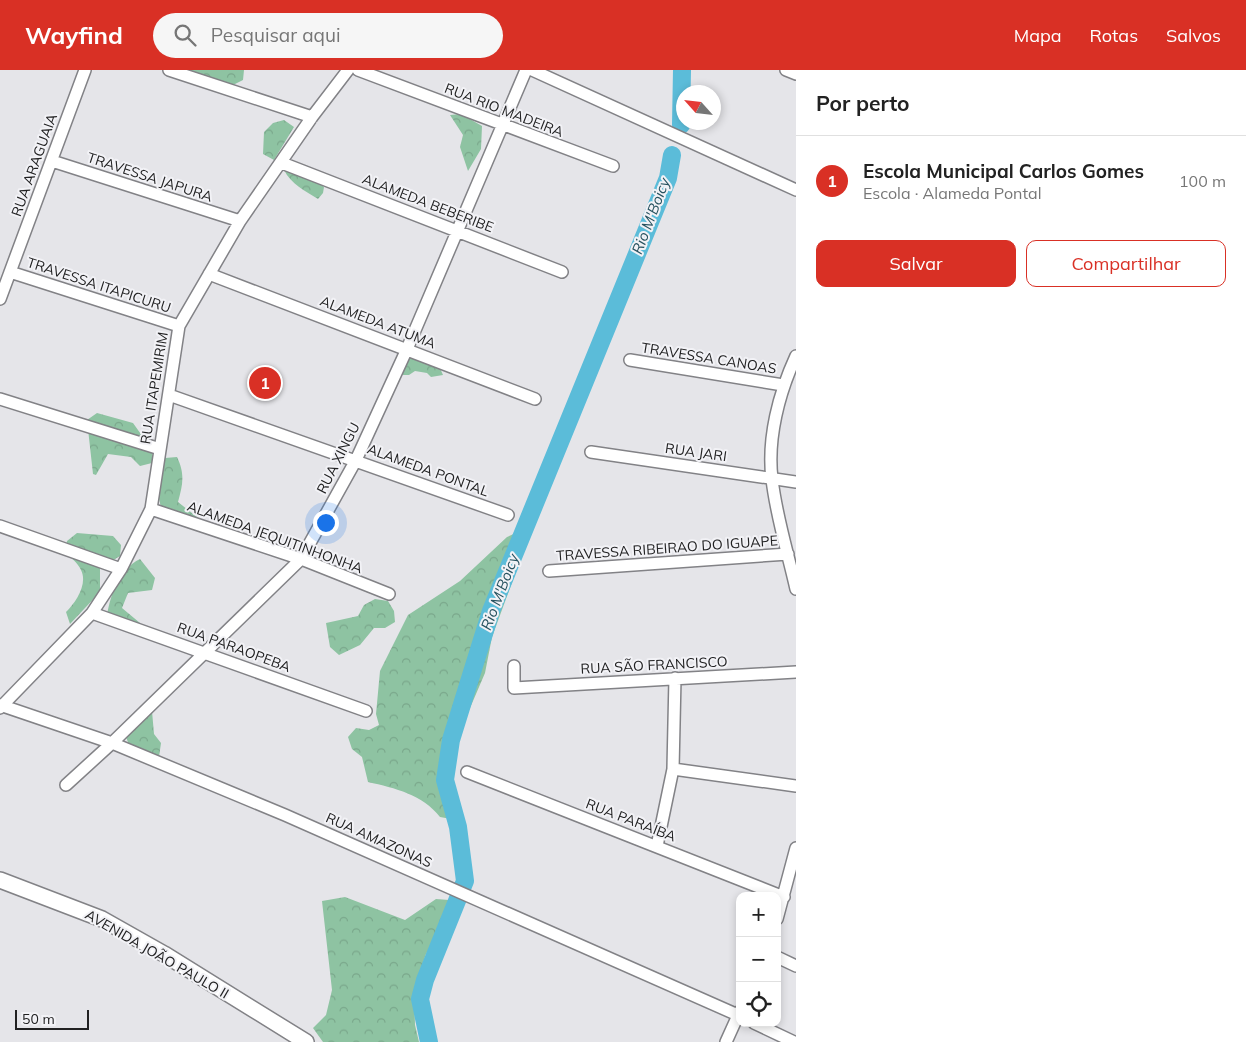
<!DOCTYPE html>
<html lang="pt">
<head>
<meta charset="utf-8">
<style>
  :root { --surface:#fff; --page:#f6f6f6; --text:#222; --muted:#767676; --line:#e0e0e0; --accent:#d93025 }
  body { margin:0; font-family:Mulish,sans-serif; background:var(--page); color:var(--text) }
  .controls { position:absolute; right:15px; bottom:15px; display:grid; overflow:hidden; border-radius:10px; box-shadow:0 2px 8px #0003 }
  .controls button { width:45px; height:45px; display:grid; place-items:center; padding:0; border:0; border-bottom:1px solid var(--line); background:var(--surface); color:var(--text); font:25px sans-serif }
  .compass { position:absolute; left:676px; top:15px; width:45px; height:45px; border-radius:50%; background:var(--surface); box-shadow:0 2px 8px #0003; rotate:297deg }
  .scale { position:absolute; left:15px; bottom:12px; width:74px; box-sizing:border-box; padding-left:5px; border:2px solid #212122; border-top:0; font-size:14px; line-height:18px; white-space:nowrap; color:#212122; -webkit-text-stroke:4px #f2f2f6; paint-order:stroke }
  .you { position:absolute; left:325px; top:452px; width:18px; height:18px; margin:-12px; border:4px solid #fff; border-radius:50%; background:#1a73e8; box-shadow:0 0 0 8px #1a73e833 }
  .badge { display:grid; place-items:center; width:32px; height:32px; border-radius:50%; background:var(--accent); color:#fff; font-size:16px; font-weight:700 }
  .pin { position:absolute; translate:-50% -50%; border:2px solid #fff; box-shadow:0 1px 5px #0006 }
  .list { margin:0; padding:0; list-style:none }
  h2 { display:flex; justify-content:space-between; align-items:center; height:65px; margin:0; padding:0 20px; font-size:21px }
  h2 small { font-size:16px; font-weight:400; color:var(--muted) }
  .list li { display:grid; grid-template-columns:32px 1fr auto; gap:15px; align-items:center; box-sizing:border-box; height:90px; padding:0 20px; border-top:1px solid var(--line) }
  .list b { display:block; font-size:19px; white-space:nowrap }
  .list p { margin:0; font-size:16px; white-space:nowrap; color:var(--muted) }
  .list em { font-size:16px; font-style:normal; color:var(--muted) }
  .actions { display:flex; gap:10px; padding:15px 20px }
  .actions a { flex:1; padding:11px 0; border:1px solid var(--accent); border-radius:10px; text-align:center; font-size:18px; color:var(--accent) }
  .actions .main { background:var(--accent); color:#fff }
  .icon { flex:none; width:28px; height:28px; fill:none; stroke:currentColor; stroke-width:2; stroke-linecap:round; stroke-linejoin:round }
  .map { position:relative; flex:none; width:796px; height:972px; overflow:hidden }
  header { display:flex; align-items:center; gap:30px; box-sizing:border-box; height:70px; padding:0 25px; background:var(--accent); color:#fff }
  header strong { font-size:24px }
  nav { display:flex; gap:28px; margin-inline-start:auto; font-size:18px }
  .search { width:350px; height:45px; background:var(--page); display:flex; align-items:center; gap:12px; box-sizing:border-box; padding:0 18px; border-radius:28px; color:var(--muted); font-size:19px }
  main { display:flex }
  aside { flex:1; background:var(--surface) }
  .map>svg:first-child { display:block }
  .forest { fill:url(#forest-crowns) }
  .lines { fill:none; stroke-linecap:round; stroke-linejoin:round }
  .river { stroke:#5bbcd9; stroke-width:18 }
  .street-casing { stroke:#828286; stroke-width:14 }
  .secondary-casing { stroke:#828286; stroke-width:18 }
  .street { stroke:#fff; stroke-width:11 }
  .secondary { stroke:#fff; stroke-width:15 }
  .labels { text-anchor:middle; stroke-width:4; stroke-linejoin:round; paint-order:stroke }
  .street-label { font-size:14px; fill:#212122; stroke:#f2f2f6 }
  .water-label { font-size:15px; font-style:italic; fill:#27525f; stroke:#f2f2f6 }
</style>
</head>
<body>
<header>
<strong>Wayfind</strong>
<div class="search"><svg class="icon" aria-label="search" viewBox="0 0 24 24"><circle cx="10" cy="10" r="6"/><path d="M15 15l6 6"/></svg>Pesquisar aqui</div>
<nav><a>Mapa</a><a>Rotas</a><a>Salvos</a></nav>
</header>
<main>
<div class="map">
<svg width="796" height="972" viewBox="0 0 796 972">
  <defs>
    <pattern id="forest-crowns" width="20" height="18" patternUnits="userSpaceOnUse" patternTransform="scale(1.25)"><rect width="20" height="18" fill="#8ec3a2"/><path d="M2 6a3 3 0 1 1 6 0M12 15a3 3 0 1 1 6 0" fill="none" stroke="#7aa78b"/></pattern>
  </defs>
  <rect width="100%" height="100%" fill="#e5e5e9"/>
  <path class="forest" d="M 176,0 L 244,0 L 243,10 L 233,15 L 185,9 Z
    M 461,44 L 482,56 L 481,79 L 468,101 L 460,77 L 463,65 L 450,45 Z
    M 284,50 L 294,57 L 274,90 L 263,84 L 264,62 L 273,53 Z
    M 284,100 C 298,100 313,107 324,117 L 323,123 L 318,129 C 305,121 291,114 284,100 Z
    M 412,287 L 439,296 L 443,305 L 431,307 L 427,303 L 415,301 L 409,305 L 403,305 L 401,300 L 403,291 Z
    M 97,343 L 133,353 L 153,381 L 152,393 L 140,396 L 131,387 L 108,384 L 96,405 L 93,404 L 87,350 Z
    M 177,387 C 185,404 183,414 178,432 L 207,455 L 163,446 L 158,424 L 165,388 Z
    M 518,462 L 528,469 L 492,567 L 485,603 L 452,680 L 450,703 L 457,726 L 451,749 L 440,747 C 423,725 395,718 368,712 L 362,687 L 352,679 L 348,667 L 356,658 L 369,660 L 379,655 L 376,644 L 380,601 L 408,545 L 460,511 L 507,467 Z
    M 77,463 L 113,466 L 121,475 L 120,486 L 100,498 L 100,522 L 70,554 L 66,542 C 76,532 88,514 81,500 C 78,493 70,487 65,482 L 67,471 Z
    M 140,489 L 155,508 L 152,520 L 128,523 L 122,538 L 140,553 L 128,556 L 107,545 C 111,523 119,499 140,489 Z
    M 375,529 L 388,531 L 394,541 L 395,552 L 385,558 L 374,558 L 360,575 L 339,585 L 330,577 L 326,553 L 358,546 L 364,535 Z
    M 152,641 L 154,664 L 161,673 L 159,687 L 129,675 L 126,667 L 131,658 Z
    M 345,827 L 405,850 L 436,829 L 449,830 L 445,853 L 426,884 L 414,919 L 415,955 L 419,972 L 323,972 L 313,958 L 326,945 L 332,920 L 322,831 Z"/>
  <g class="lines">
    <path class="river" d="M 681,55 L 682,0
      M 429,972 L 420,929 L 425,910 L 465,811 L 458,757 L 445,710 L 451,670 L 491,541 L 668,108 L 672,85"/>
    <g class="street-casing">
      <path id="street" d="M 169,0 L 312,47
        M 358,0 L 613,96
        M 532,0 L 796,120
        M 786,0 L 796,4
        M 52,91 L 240,151
        M 282,93 L 562,202
        M 10,202 L 179,256
        M 209,204 L 535,329
        M 0,229 L 85,0
        M 796,286 C 779,323 767,368 772,409 C 776,446 788,483 796,519
        M 630,290 L 783,315
        M 169,325 L 508,445
        M 0,329 L 160,379
        M 591,382 L 796,412
        M 151,439 L 301,489 L 389,524
        M 0,456 L 121,499
        M 549,501 L 788,484
        M 92,543 L 366,641
        M 514,596 L 514,618 L 796,602
        M 0,635 L 112,673 L 285,745 L 740,946
        M 0,638 L 92,543 L 121,499 L 151,439 L 179,256 L 240,151 L 312,47 L 348,0
        M 673,699 L 796,716
        M 467,702 L 784,827
        M 66,715 L 112,673 L 301,489 L 356,390 L 407,279 L 526,0
        M 657,776 L 673,699 L 675,608
        M 777,849 L 796,778
        M 777,887 L 796,896
        M 754,953 L 794,972
        M 726,972 L 740,941"/>
    </g>
    <g class="secondary-casing">
      <path id="secondary" d="M 0,810 L 102,849 L 164,884 L 306,972"/>
    </g>
    <use href="#street" class="street"/>
    <use href="#secondary" class="secondary"/>
  </g>
  <g class="labels">
    <g class="street-label">
      <text transform="translate(504 40) rotate(21)" y="5">RUA RIO MADEIRA</text>
      <text transform="translate(34 95) rotate(-70)" y="5">RUA ARAGUAIA</text>
      <text transform="translate(150 107) rotate(18)" y="5">TRAVESSA JAPURA</text>
      <text transform="translate(428 133) rotate(21)" y="5">ALAMEDA BEBERIBE</text>
      <text transform="translate(99 215) rotate(18)" y="5">TRAVESSA ITAPICURU</text>
      <text transform="translate(378 252) rotate(21)" y="5">ALAMEDA ATUMA</text>
      <text transform="translate(709 288) rotate(9)" y="5">TRAVESSA CANOAS</text>
      <text transform="translate(154 318) rotate(-81)" y="5">RUA ITAPEMIRIM</text>
      <text transform="translate(696 382) rotate(8)" y="5">RUA JARI</text>
      <text transform="translate(338 388) rotate(-63)" y="5">RUA XINGU</text>
      <text transform="translate(428 400) rotate(20)" y="5">ALAMEDA PONTAL</text>
      <text transform="translate(275 467) rotate(20)" y="5">ALAMEDA JEQUITINHONHA</text>
      <text transform="translate(667 478) rotate(-4)" y="5">TRAVESSA RIBEIRAO DO IGUAPE</text>
      <text transform="translate(234 577) rotate(20)" y="5">RUA PARAOPEBA</text>
      <text transform="translate(654 595) rotate(-3)" y="5">RUA SÃO FRANCISCO</text>
      <text transform="translate(631 750) rotate(21)" y="5">RUA PARAÍBA</text>
      <text transform="translate(379 770) rotate(24)" y="5">RUA AMAZONAS</text>
      <text transform="translate(157 884) rotate(30)" y="5">AVENIDA JOÃO PAULO II</text>
    </g>
    <g class="water-label">
      <text transform="translate(651 146) rotate(-69)" y="5">Rio M'Boicy</text>
      <text transform="translate(500 522) rotate(-69)" y="5">Rio M'Boicy</text>
    </g>
  </g>
</svg>
<div class="controls">
<button>+</button>
<button>−</button>
<button><svg class="icon" aria-label="locate" viewBox="0 0 24 24"><circle cx="12" cy="12" r="6"/><path d="M12 2v4M12 18v4M2 12h4M18 12h4"/></svg></button>
</div>
<svg class="compass" viewBox="-18 -18 36 36"><path d="M0-13l5 13h-10z" fill="#e53935"/><path d="M0 13l5-13h-10z" fill="#767676"/></svg>
<div class="scale">50 m</div>
<div class="you"></div>
<div class="pin badge" style="left:265px;top:313px">1</div>
</div>
<aside>
<h2>Por perto<small></small></h2>
<ul class="list">
<li><span class="badge">1</span><div><b>Escola Municipal Carlos Gomes</b><p>Escola · Alameda Pontal</p></div><em>100 m</em></li>
</ul>
<div class="actions"><a class="main">Salvar</a><a>Compartilhar</a></div>
</aside>
</main>
</body>
</html>
